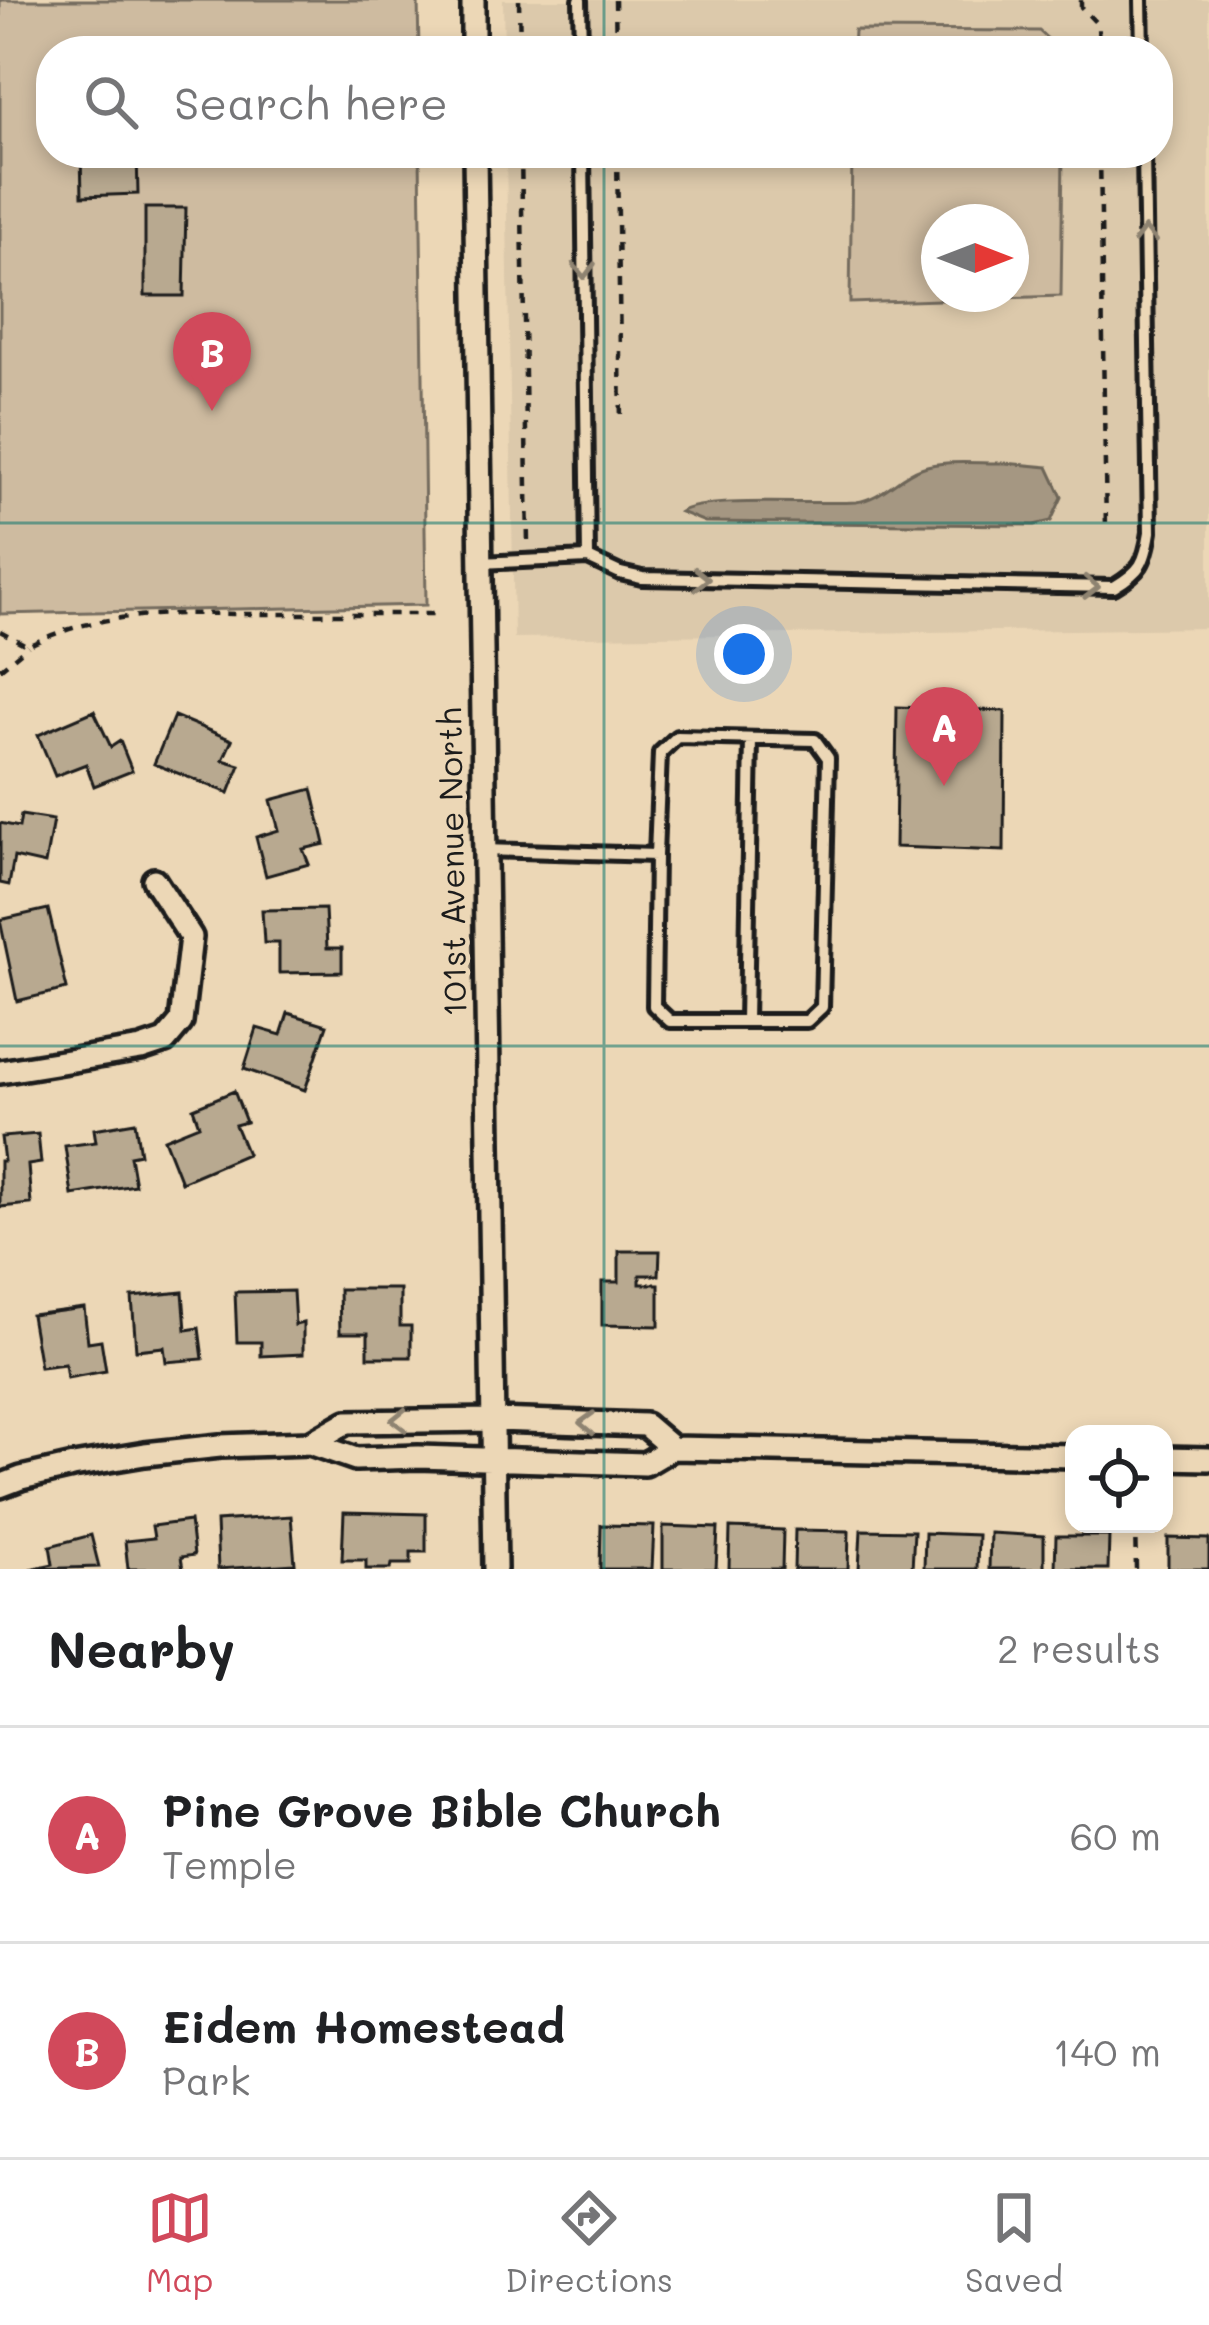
<!DOCTYPE html>
<html lang="en">
<head>
<meta charset="utf-8">
<style>
  :root { --surface:#fff; --page:#f2f2f2; --text:#202124; --muted:#757577; --line:#e0e0e0; --accent:#d1495b }
  body { margin:0; font-family:Mali,sans-serif; background:var(--page); color:var(--text) }
  .controls { position:absolute; right:36px; bottom:36px; display:grid; overflow:hidden; border-radius:24px; box-shadow:0 6px 18px #0003 }
  .controls button { width:108px; height:108px; display:grid; place-items:center; padding:0; border:0; border-bottom:3px solid var(--line); background:var(--surface); color:var(--text); font:60px sans-serif }
  .compass { position:absolute; left:921px; top:204px; width:108px; height:108px; border-radius:50%; background:var(--surface); box-shadow:0 6px 18px #0003; rotate:90deg }
  .you { position:absolute; left:744px; top:654px; width:42px; height:42px; margin:-30px; border:9px solid #fff; border-radius:50%; background:#1a73e8; box-shadow:0 0 0 18px #1a73e833 }
  .badge { display:grid; place-items:center; width:78px; height:78px; border-radius:50%; background:var(--accent); color:#fff; font-size:39px; font-weight:700 }
  .pin { position:absolute; translate:-50% -99px; filter:drop-shadow(0 3px 6px #0008) }
  .pin::after { content:''; position:absolute; top:63px; width:42px; height:36px; background:inherit; clip-path:polygon(0 0,100% 0,50% 100%) }
  .list { margin:0; padding:0; list-style:none }
  h2 { display:flex; justify-content:space-between; align-items:center; height:156px; margin:0; padding:0 48px; font-size:51px }
  h2 small { font-size:39px; font-weight:400; color:var(--muted) }
  .list li { display:grid; grid-template-columns:78px 1fr auto; gap:36px; align-items:center; box-sizing:border-box; height:216px; padding:0 48px; border-top:3px solid var(--line) }
  .list b { display:block; font-size:45px; white-space:nowrap }
  .list p { margin:0; font-size:39px; white-space:nowrap; color:var(--muted) }
  .list em { font-size:39px; font-style:normal; color:var(--muted) }
  .icon { flex:none; width:66px; height:66px; fill:none; stroke:currentColor; stroke-width:2; stroke-linecap:round; stroke-linejoin:round }
  .map { position:relative; flex:none; width:1209px; height:1569px; overflow:hidden }
  .search { position:absolute; background:var(--surface); box-shadow:0 6px 18px #0003; left:36px; right:36px; top:36px; height:132px; display:flex; align-items:center; gap:30px; box-sizing:border-box; padding:0 42px; border-radius:48px; color:var(--muted); font-size:45px }
  .sheet { height:588px; background:var(--surface) }
  nav { display:flex; justify-content:space-around; align-items:center; box-sizing:border-box; height:168px; border-top:3px solid var(--line); background:var(--surface); font-size:33px; color:var(--muted) }
  nav a { display:grid; justify-items:center; gap:6px }
  nav .on { color:var(--accent) }
  .map>svg:first-child { display:block }
  .built { fill:#dcc9ab; fill-rule:evenodd }
  .green { fill:#cebba0; stroke:#756c5e; stroke-width:3; fill-rule:evenodd }
  .water { fill:#a59782; stroke:#6e6659; stroke-width:3 }
  .building { fill:#b8a990; stroke:#1c1c1c; stroke-width:3 }
  .lines { fill:none; stroke-linecap:round; stroke-linejoin:round }
  .lane-casing { stroke:#1c1c1c; stroke-width:20 }
  .street-casing { stroke:#1c1c1c; stroke-width:30 }
  .path { stroke:#1c1c1c; stroke-width:4.5; stroke-dasharray:9 9; stroke-linecap:butt }
  .lane { stroke:#ecd7b6; stroke-width:10 }
  .street { stroke:#ecd7b6; stroke-width:21 }
  .oneway { stroke:#8e8371 }
  .grid { fill:none; stroke:#0f766e; stroke-width:3; stroke-opacity:0.55 }
  .labels { text-anchor:middle; stroke-width:9; stroke-linejoin:round; paint-order:stroke }
  .street-label { font-size:33px; fill:#1c1c1c; stroke:#ecd7b6 }
</style>
</head>
<body>
<div class="map">
<svg width="1209" height="1569" viewBox="0 0 1209 1569">
  <rect width="100%" height="100%" fill="#ecd7b6"/>
  <filter id="ink" filterUnits="userSpaceOnUse"><feTurbulence type="fractalNoise" baseFrequency=".00833" numOctaves="2"/><feDisplacementMap in="SourceGraphic" scale="24" xChannelSelector="R" yChannelSelector="G"/><feConvolveMatrix kernelMatrix="1 2 1 2 8 2 1 2 1" color-interpolation-filters="sRGB"/></filter>
  <g filter="url(#ink)">
    <path class="built" d="M 503,0 L 1209,0 L 1209,628 L 514,638 L 506,153 L 1158,153 L 1158,51 L 504,51 ZM 939,222 L 1011,222 L 1011,294 L 939,294 Z"/>
    <path class="green" d="M 0,0 L 418,0 L 419,51 L 51,51 L 51,153 L 420,153 L 426,605 L 0,614 Z
      M 854,30 L 1039,31 L 1061,51 L 853,51 Z
      M 852,153 L 1063,153 L 1061,296 L 850,303 ZM 1011,222 L 1011,294 L 939,294 L 939,222 Z"/>
    <path class="water" d="M 1005,463 L 1048,467 L 1062,497 L 1051,521 L 1034,525 L 705,522 L 680,512 C 704,496 819,505 856,502 C 882,499 898,476 921,468 C 945,459 980,464 1005,463 Z"/>
    <path class="building" d="M 81,153 L 137,153 L 138,194 L 82,196 Z
      M 145,208 L 186,208 L 184,296 L 145,296 Z
      M 897,707 L 1005,711 L 1004,851 L 895,847 Z
      M 94,711 L 111,747 L 120,741 L 132,771 L 94,786 L 86,764 L 55,776 L 38,735 Z
      M 174,716 L 232,740 L 223,760 L 240,765 L 229,793 L 154,764 Z
      M 312,789 L 325,844 L 303,849 L 309,864 L 266,876 L 256,837 L 279,830 L 271,800 Z
      M 21,815 L 53,820 L 45,864 L 14,857 L 9,885 L 0,883 L 0,823 L 19,827 Z
      M 48,909 L 67,989 L 17,1001 L 0,920 Z
      M 325,909 L 327,948 L 342,948 L 342,972 L 279,973 L 279,943 L 264,943 L 262,910 Z
      M 288,1013 L 327,1025 L 305,1090 L 244,1069 L 257,1028 L 281,1035 Z
      M 234,1091 L 246,1122 L 235,1125 L 247,1154 L 181,1182 L 164,1139 L 199,1125 L 193,1108 Z
      M 135,1122 L 140,1154 L 130,1156 L 135,1185 L 72,1195 L 65,1146 L 96,1142 L 94,1129 Z
      M 38,1134 L 41,1163 L 28,1165 L 31,1204 L 0,1207 L 0,1161 L 4,1161 L 1,1137 Z
      M 619,1251 L 660,1251 L 659,1275 L 640,1275 L 640,1284 L 659,1284 L 659,1326 L 602,1325 L 602,1282 L 619,1282 Z
      M 339,1289 L 400,1289 L 400,1326 L 411,1326 L 411,1357 L 368,1357 L 368,1333 L 340,1333 Z
      M 293,1291 L 295,1325 L 303,1323 L 303,1354 L 261,1356 L 261,1342 L 237,1342 L 235,1292 Z
      M 183,1292 L 186,1330 L 199,1328 L 203,1359 L 166,1362 L 164,1347 L 136,1350 L 132,1297 Z
      M 84,1308 L 88,1342 L 101,1340 L 106,1371 L 67,1378 L 65,1364 L 40,1367 L 31,1315 Z
      M 344,1512 L 426,1514 L 426,1552 L 411,1552 L 411,1564 L 392,1564 L 391,1569 L 366,1569 L 366,1560 L 342,1560 Z
      M 291,1516 L 295,1564 L 218,1569 L 216,1521 Z
      M 190,1521 L 194,1555 L 181,1557 L 183,1569 L 128,1569 L 125,1541 L 154,1538 L 152,1526 Z
      M 601,1525 L 654,1526 L 652,1569 L 600,1569 Z
      M 663,1526 L 718,1528 L 716,1569 L 663,1569 Z
      M 730,1528 L 783,1530 L 782,1569 L 729,1569 Z
      M 795,1530 L 849,1531 L 848,1569 L 794,1569 Z
      M 861,1530 L 914,1531 L 912,1569 L 859,1569 Z
      M 925,1533 L 978,1535 L 977,1569 L 924,1569 Z
      M 990,1533 L 1044,1536 L 1044,1569 L 989,1569 Z
      M 91,1535 L 99,1567 L 30,1569 L 53,1564 L 50,1546 Z
      M 1056,1536 L 1109,1536 L 1108,1569 L 1055,1569 Z
      M 1168,1538 L 1209,1539 L 1209,1569 L 1168,1569 Z"/>
    <g class="lines">
      <g class="lane-casing">
        <path id="lane" d="M 580,0 L 581,51
          M 1141,0 L 1142,51
          M 583,153 L 588,558
          M 480,563 L 588,558 L 620,573 L 642,578 L 1114,587 C 1141,571 1145,563 1150,532 L 1144,153
          M 484,850 L 656,855 L 654,1006 L 670,1021 L 807,1021 L 822,1007 L 828,758 L 815,740 L 677,737 L 660,753 L 656,855
          M 746,1021 L 751,739"/>
      </g>
      <g class="street-casing">
        <path id="street" d="M 473,0 L 473,51
          M 475,153 L 495,1569
          M 0,1072 L 141,1049 L 165,1041 L 181,1022 L 191,937 L 154,880
          M 310,1443 L 347,1422 L 494,1420 L 645,1425 L 672,1448
          M 1164,1458 L 1209,1459
          M 0,1486 L 21,1478 L 73,1466 L 145,1454 L 220,1446 L 310,1443 L 356,1459 L 418,1457 L 645,1464 L 672,1448 L 1074,1456"/>
      </g>
      <path class="path" d="M 519,0 L 520,51
        M 615,0 L 616,51
        M 1081,0 L 1081,7 L 1098,25 L 1099,51
        M 521,153 L 528,543
        M 617,153 L 621,422
        M 1100,153 L 1106,530
        M 0,631 L 28,646 C 100,609 175,614 254,614 C 316,614 378,614 439,614
        M 0,669 L 28,646
        M 1135,1524 L 1136,1569"/>
      <use href="#lane" class="lane"/>
      <use href="#street" class="street"/>
    </g>
    <defs><path id="oneway-chevron" d="M-2-3.5L2.5 0L-2 3.5" fill="none" stroke-width="1.6" stroke-linecap="round" stroke-linejoin="round" transform="scale(3)"/></defs>
    <g class="oneway">
      <use href="#oneway-chevron" transform="translate(1145 235) rotate(-91)"/>
      <use href="#oneway-chevron" transform="translate(584 270) rotate(89)"/>
      <use href="#oneway-chevron" transform="translate(701 579) rotate(1)"/>
      <use href="#oneway-chevron" transform="translate(1091 587) rotate(1)"/>
      <use href="#oneway-chevron" transform="translate(399 1420) rotate(179)"/>
      <use href="#oneway-chevron" transform="translate(587 1423) rotate(-178)"/>
    </g>
  </g>
  <path class="grid" d="M 604,0 L 604,51M 604,153 L 604,1569M 0,523 L 1209,523M 0,1046 L 1209,1046"/>
  <g class="labels">
    <g class="street-label">
      <text transform="translate(452 862) rotate(-91)" y="12">101st Avenue North</text>
    </g>
  </g>
</svg>
<div class="controls">
<button><svg class="icon" aria-label="locate" viewBox="0 0 24 24"><circle cx="12" cy="12" r="6"/><path d="M12 2v4M12 18v4M2 12h4M18 12h4"/></svg></button>
</div>
<svg class="compass" viewBox="-18 -18 36 36"><path d="M0-13l5 13h-10z" fill="#e53935"/><path d="M0 13l5-13h-10z" fill="#757577"/></svg>
<div class="you"></div>
<div class="pin badge" style="left:944px;top:786px">A</div>
<div class="pin badge" style="left:212px;top:411px">B</div>
<div class="search"><svg class="icon" aria-label="search" viewBox="0 0 24 24"><circle cx="10" cy="10" r="6"/><path d="M15 15l6 6"/></svg>Search here</div>
</div>
<section class="sheet">
<h2>Nearby<small>2 results</small></h2>
<ul class="list">
<li><span class="badge">A</span><div><b>Pine Grove Bible Church</b><p>Temple</p></div><em>60 m</em></li>
<li><span class="badge">B</span><div><b>Eidem Homestead</b><p>Park</p></div><em>140 m</em></li>
</ul>
</section>
<nav>
<a class="on"><svg class="icon" aria-label="map" viewBox="0 0 24 24"><path d="M3 6l6-2 6 2 6-2v14l-6 2-6-2-6 2zM9 4v14M15 6v14"/></svg>Map</a>
<a><svg class="icon" aria-label="directions" viewBox="0 0 24 24"><path d="M12 3l9 9-9 9-9-9zM9 14v-3h6M13 9l2 2-2 2"/></svg>Directions</a>
<a><svg class="icon" aria-label="saved" viewBox="0 0 24 24"><path d="M7 4h10v16l-5-4-5 4z"/></svg>Saved</a>
</nav>
</body>
</html>
